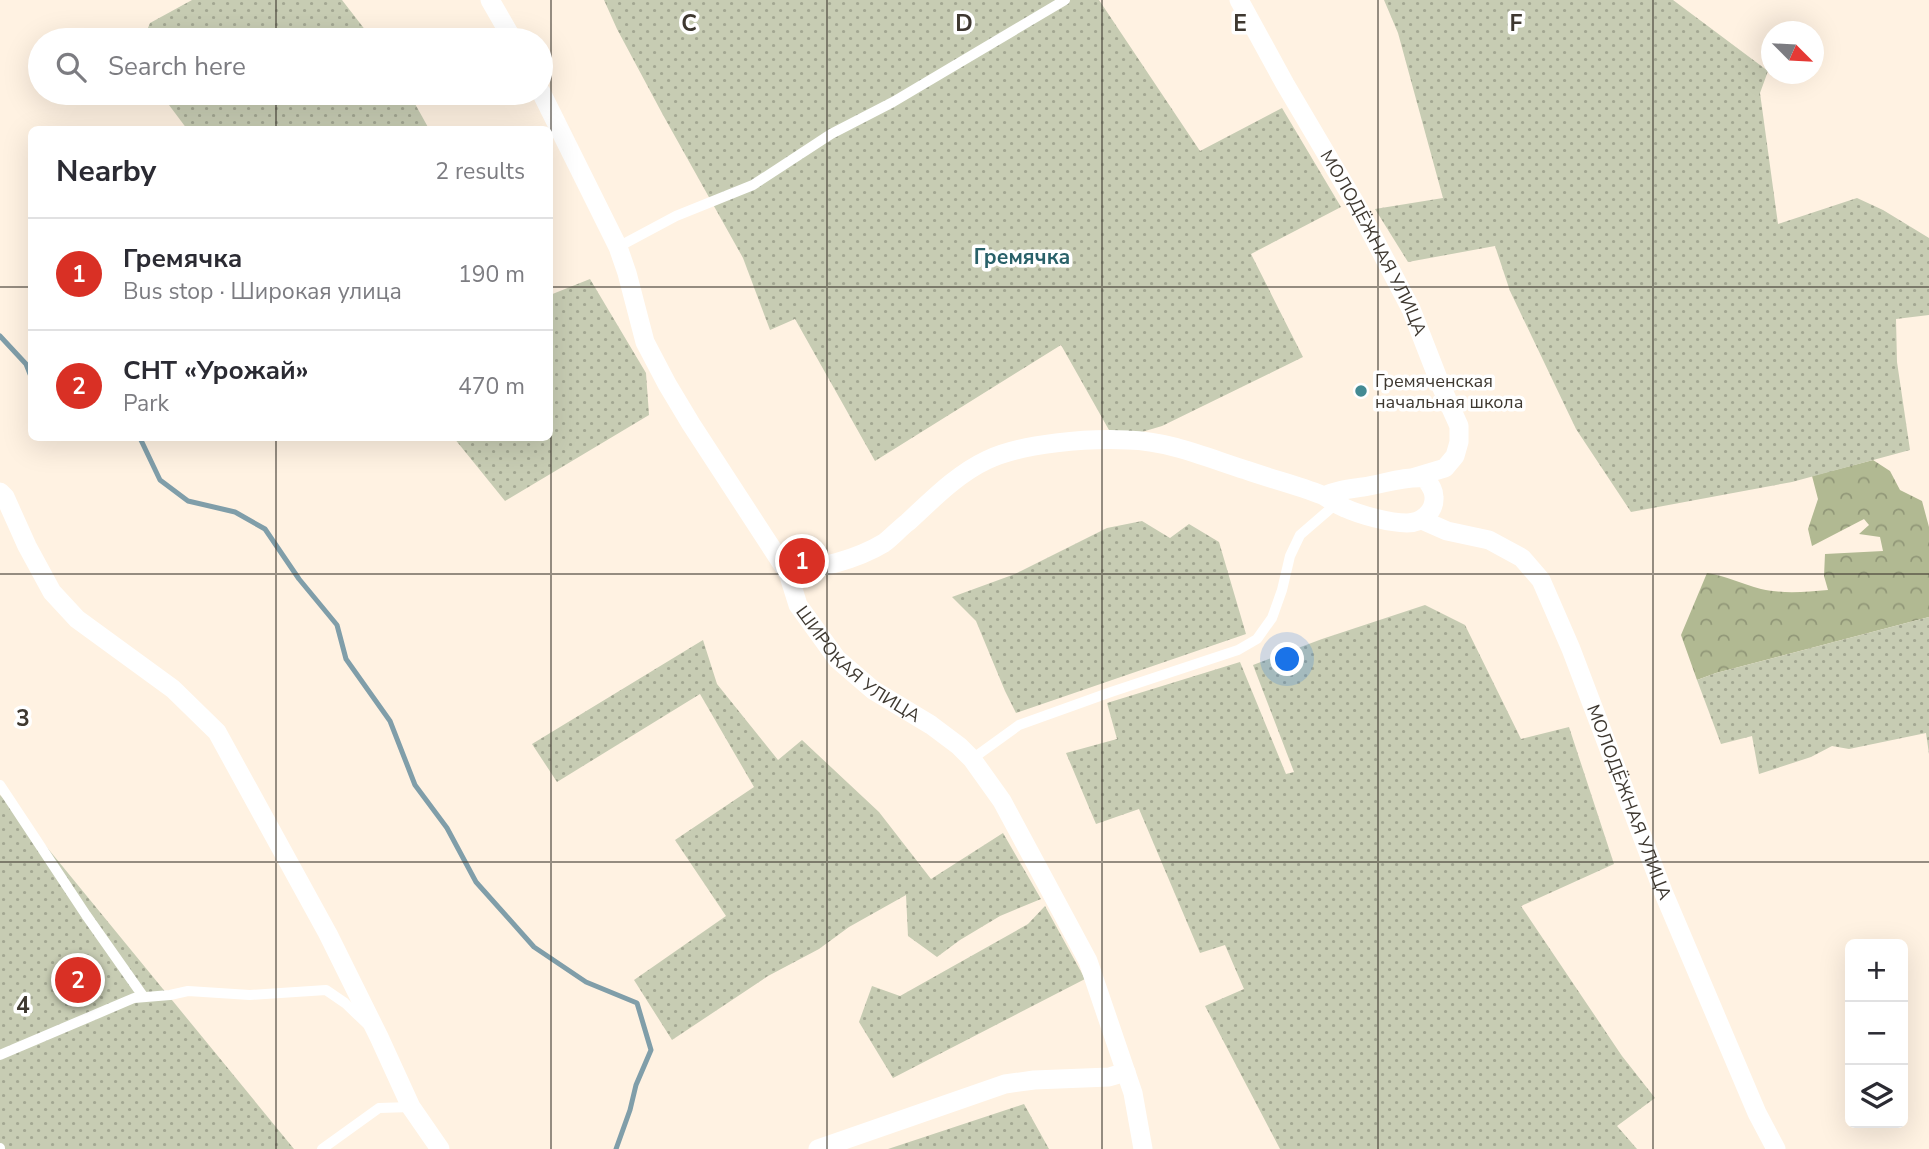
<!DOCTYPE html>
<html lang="en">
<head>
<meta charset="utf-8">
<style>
  :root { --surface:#fff; --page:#f7f7f7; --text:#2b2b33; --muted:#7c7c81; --line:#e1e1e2; --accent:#d93025 }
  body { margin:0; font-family:"Nunito Sans",sans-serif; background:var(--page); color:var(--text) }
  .controls { position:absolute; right:21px; bottom:21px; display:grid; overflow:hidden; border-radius:10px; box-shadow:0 7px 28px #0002 }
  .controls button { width:63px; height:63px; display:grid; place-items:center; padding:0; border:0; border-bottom:2px solid var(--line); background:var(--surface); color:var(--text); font:35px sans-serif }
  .compass { position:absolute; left:1761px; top:21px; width:63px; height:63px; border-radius:50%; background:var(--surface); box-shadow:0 7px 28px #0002; rotate:114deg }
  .you { position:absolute; left:1288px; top:660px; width:24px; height:24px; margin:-18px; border:5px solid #fff; border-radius:50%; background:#1a73e8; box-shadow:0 0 0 10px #1a73e833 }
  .badge { display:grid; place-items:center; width:46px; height:46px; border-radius:50%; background:var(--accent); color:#fff; font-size:23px; font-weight:700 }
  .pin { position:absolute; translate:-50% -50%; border:4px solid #fff; box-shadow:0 2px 7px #0006 }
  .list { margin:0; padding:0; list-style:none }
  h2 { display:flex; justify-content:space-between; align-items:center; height:91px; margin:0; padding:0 28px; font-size:30px }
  h2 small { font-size:23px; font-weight:400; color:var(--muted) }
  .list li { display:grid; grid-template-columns:46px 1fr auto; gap:21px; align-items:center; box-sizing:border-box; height:112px; padding:0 28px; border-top:2px solid var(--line) }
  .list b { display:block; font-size:26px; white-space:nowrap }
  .list p { margin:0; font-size:23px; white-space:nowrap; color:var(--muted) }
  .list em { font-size:23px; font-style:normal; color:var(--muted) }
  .icon { flex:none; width:38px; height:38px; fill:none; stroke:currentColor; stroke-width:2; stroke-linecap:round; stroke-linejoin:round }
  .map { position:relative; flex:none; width:1929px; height:1149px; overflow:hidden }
  .search { position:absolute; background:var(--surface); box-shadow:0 7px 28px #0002; left:28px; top:28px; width:525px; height:77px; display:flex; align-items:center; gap:18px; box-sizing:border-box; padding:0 24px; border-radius:38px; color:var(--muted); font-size:26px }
  .panel { position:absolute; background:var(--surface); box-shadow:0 7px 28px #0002; left:28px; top:126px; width:525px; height:315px; border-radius:10px }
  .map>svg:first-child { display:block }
  .forest { fill:url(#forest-crowns) }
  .garden { fill:url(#garden-dots) }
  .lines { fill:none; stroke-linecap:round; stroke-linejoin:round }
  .stream { stroke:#809ea9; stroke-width:5 }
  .service { stroke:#fff; stroke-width:10 }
  .minor { stroke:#fff; stroke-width:19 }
  .grid { fill:none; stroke:#3e3830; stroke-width:2; stroke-opacity:0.55 }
  .poi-dot { fill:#438a93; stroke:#fff; stroke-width:2.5 }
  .labels { text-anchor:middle; stroke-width:7; stroke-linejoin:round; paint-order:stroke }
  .street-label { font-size:18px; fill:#3e3830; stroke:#fff }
  .poi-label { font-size:18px; fill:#3e3830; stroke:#fff; text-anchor:start }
  .quarter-label { font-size:21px; font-weight:bold; fill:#296169; stroke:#fff }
  .grid-label { font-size:23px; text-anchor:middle; font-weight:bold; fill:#3e3830; stroke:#fff; stroke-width:7; stroke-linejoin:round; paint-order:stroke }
</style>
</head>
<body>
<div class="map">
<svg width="1929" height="1149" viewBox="0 0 1929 1149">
  <defs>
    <pattern id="forest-crowns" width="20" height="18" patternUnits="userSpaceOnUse" patternTransform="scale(1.75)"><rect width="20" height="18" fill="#b1b992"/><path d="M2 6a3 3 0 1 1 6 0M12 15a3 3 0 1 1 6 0" fill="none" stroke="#919778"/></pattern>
    <pattern id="garden-dots" width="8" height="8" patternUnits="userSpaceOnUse" patternTransform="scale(1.75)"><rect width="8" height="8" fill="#c7ccb3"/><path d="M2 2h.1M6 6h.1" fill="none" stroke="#a3a792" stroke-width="1.8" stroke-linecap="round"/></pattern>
  </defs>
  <rect width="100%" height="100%" fill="#fff2e2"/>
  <path class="forest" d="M 1873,460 L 1890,471 L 1900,490 L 1922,501 L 1929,527 L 1929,617 L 1716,673 L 1697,680 L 1681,635 L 1707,573 C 1726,576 1742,584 1761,589 C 1783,594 1805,592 1828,590 L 1824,576 L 1825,554 L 1883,551 L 1880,537 L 1859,534 L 1869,525 L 1864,519 L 1812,546 L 1808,529 L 1818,499 L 1812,476 Z"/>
  <path class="garden" d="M 192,0 L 342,0 L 373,40 L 143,40 L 150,23 Z
    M 604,0 L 1099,0 L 1200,151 L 1282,108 L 1341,207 L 1251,254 L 1303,357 L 1162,426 L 1135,434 L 1109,430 L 1061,345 L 875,461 L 795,319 L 770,330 L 743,258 L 663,115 L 617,29 Z
    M 1384,0 L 1673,0 L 1768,71 L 1760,93 L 1778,224 L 1857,198 L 1883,210 L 1929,238 L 1929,315 L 1896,319 L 1897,362 L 1910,450 L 1792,482 L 1631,512 L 1576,429 L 1510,291 L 1495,246 L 1408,262 L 1375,209 L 1443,198 L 1398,33 Z
    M 160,93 L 409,93 L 429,129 L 187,129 Z
    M 590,279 L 646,373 L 649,415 L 505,501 L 454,438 L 550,438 L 550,295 Z
    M 1142,521 L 1170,538 L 1189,524 L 1219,542 L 1246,634 L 1016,713 L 1005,691 L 976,621 L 952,597 L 1015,574 L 1107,528 Z
    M 1425,605 L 1465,625 L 1521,739 L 1569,727 L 1614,864 L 1521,906 L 1622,1056 L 1655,1098 L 1617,1126 L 1637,1149 L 1280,1149 L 1205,1006 L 1244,989 L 1225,945 L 1200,953 L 1139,809 L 1096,824 L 1066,753 L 1117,739 L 1107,703 L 1240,662 L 1286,774 L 1294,772 L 1253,665 L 1322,639 Z
    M 1929,617 L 1929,754 L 1926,733 L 1849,749 L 1832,746 L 1811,757 L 1759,774 L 1752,736 L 1721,744 L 1697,680 L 1716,673 Z
    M 703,640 L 717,684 L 778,760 L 802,740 L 879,812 L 931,879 L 1003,833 L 1041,899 L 1000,916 L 960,940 L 937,957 L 908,936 L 906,895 L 849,927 L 819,949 L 768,976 L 672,1040 L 634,980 L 726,916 L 675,840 L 754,787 L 700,694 L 557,782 L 532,744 Z
    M 0,795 L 18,812 L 294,1149 L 0,1149 Z
    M 1045,906 L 1085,979 L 893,1078 L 859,1022 L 872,986 L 900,996 L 1028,924 Z
    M 1024,1104 L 1049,1149 L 888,1149 Z"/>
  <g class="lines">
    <path class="stream" d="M 0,336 L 26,364 L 32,379
      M 140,438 L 160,480 L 188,501 L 235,512 L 265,529 L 299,579 L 337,625 L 346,659 L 390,721 L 415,785 L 447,828 L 476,882 L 534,947 L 586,982 L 637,1003 L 651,1050 L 636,1085 L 630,1110 L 616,1149"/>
    <path class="service" d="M 618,247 L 676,216 L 753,185 L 831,134 L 893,102 L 1065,0
      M 972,759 L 1019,725 L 1111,692 L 1238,650 L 1257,639 L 1272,618 L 1282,590 L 1290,556 L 1300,535 L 1337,503
      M 0,785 L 86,915 L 143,996
      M 0,1055 L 134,998 L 170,995 L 188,991 L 250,995 L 326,990 L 345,1003 L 367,1024
      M 0,1148 L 0,1149
      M 322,1149 L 379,1108 L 411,1107"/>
    <g class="minor">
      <path d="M 490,0 L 513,40"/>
      <path id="s1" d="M 1239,0 L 1285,84 L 1357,206 L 1411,309 L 1441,386 L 1459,426 L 1459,442 L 1455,456 L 1445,468 L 1415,477"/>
      <path id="s2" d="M 541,92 L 618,247 L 627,273 L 645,342 L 667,384 L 691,424 L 788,573 L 798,605 L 837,659 L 873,690 L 931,725 L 959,746 L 972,759 L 1002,801 L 1088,961 L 1133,1093 L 1143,1149"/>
      <path d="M 0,492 L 5,497 L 27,546 L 52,592 L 77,619 L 173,689 L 217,732 L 328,934 L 379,1037 L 411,1107 L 440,1149"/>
      <path id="s3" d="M 1422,520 L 1447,531 L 1489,540 L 1522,558 L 1541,580 L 1571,649 L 1664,894 L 1757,1113 L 1776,1149"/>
      <path d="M 788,573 C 821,567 854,561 884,543 C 892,537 900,528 908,522 C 932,500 957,474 987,460 C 1022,443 1090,438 1128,440 C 1169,441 1208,458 1246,470 C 1271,479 1297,485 1322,495 C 1330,499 1337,505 1345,508 C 1360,515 1390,523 1407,523 C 1421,523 1435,512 1434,497 C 1434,489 1429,484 1425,478 C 1404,476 1384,484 1363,487 C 1349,489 1337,490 1324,496"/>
      <path d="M 818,1149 L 1005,1084 L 1034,1080 L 1109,1077 L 1126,1072"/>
    </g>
  </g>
  <path class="grid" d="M 276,0 L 276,40M 551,0 L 551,1149M 827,0 L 827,1149M 1102,0 L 1102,1149M 1378,0 L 1378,1149M 1653,0 L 1653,1149M 276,93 L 276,130M 0,287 L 32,287M 550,287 L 1929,287M 276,438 L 276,1149M 0,574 L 1929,574M 0,862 L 1929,862"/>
  <circle class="poi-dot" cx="1361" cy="391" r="7"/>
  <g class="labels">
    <g class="street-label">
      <text dy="6" stroke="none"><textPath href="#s1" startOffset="278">МОЛОДЁЖНАЯ УЛИЦА</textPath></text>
      <text dy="6" stroke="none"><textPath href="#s2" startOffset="663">ШИРОКАЯ УЛИЦА</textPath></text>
      <text dy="6" stroke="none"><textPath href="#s3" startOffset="376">МОЛОДЁЖНАЯ УЛИЦА</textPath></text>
    </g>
    <g class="poi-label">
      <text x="1375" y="387">Гремяченская<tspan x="1375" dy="21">начальная школа</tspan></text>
    </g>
    <g class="quarter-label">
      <text x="1022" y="264">Гремячка</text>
    </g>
  </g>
  <g class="grid-label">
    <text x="689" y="31">C</text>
    <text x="964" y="31">D</text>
    <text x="1240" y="31">E</text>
    <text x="1516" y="31">F</text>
    <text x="23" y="726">3</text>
    <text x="23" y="1013">4</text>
  </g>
</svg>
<div class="controls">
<button>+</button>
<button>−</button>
<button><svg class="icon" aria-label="layers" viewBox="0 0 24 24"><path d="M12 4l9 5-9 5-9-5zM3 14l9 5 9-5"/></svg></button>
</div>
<svg class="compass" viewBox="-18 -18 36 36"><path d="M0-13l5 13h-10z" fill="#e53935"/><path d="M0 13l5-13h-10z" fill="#7c7c81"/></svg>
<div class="you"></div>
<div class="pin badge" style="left:802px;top:561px">1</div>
<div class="pin badge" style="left:78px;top:980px">2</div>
<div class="search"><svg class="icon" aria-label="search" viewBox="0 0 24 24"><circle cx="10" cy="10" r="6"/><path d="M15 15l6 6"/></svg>Search here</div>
<section class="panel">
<h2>Nearby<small>2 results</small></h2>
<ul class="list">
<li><span class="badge">1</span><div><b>Гремячка</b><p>Bus stop · Широкая улица</p></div><em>190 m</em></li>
<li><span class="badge">2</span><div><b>СНТ «Урожай»</b><p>Park</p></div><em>470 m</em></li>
</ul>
</section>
</div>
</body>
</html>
